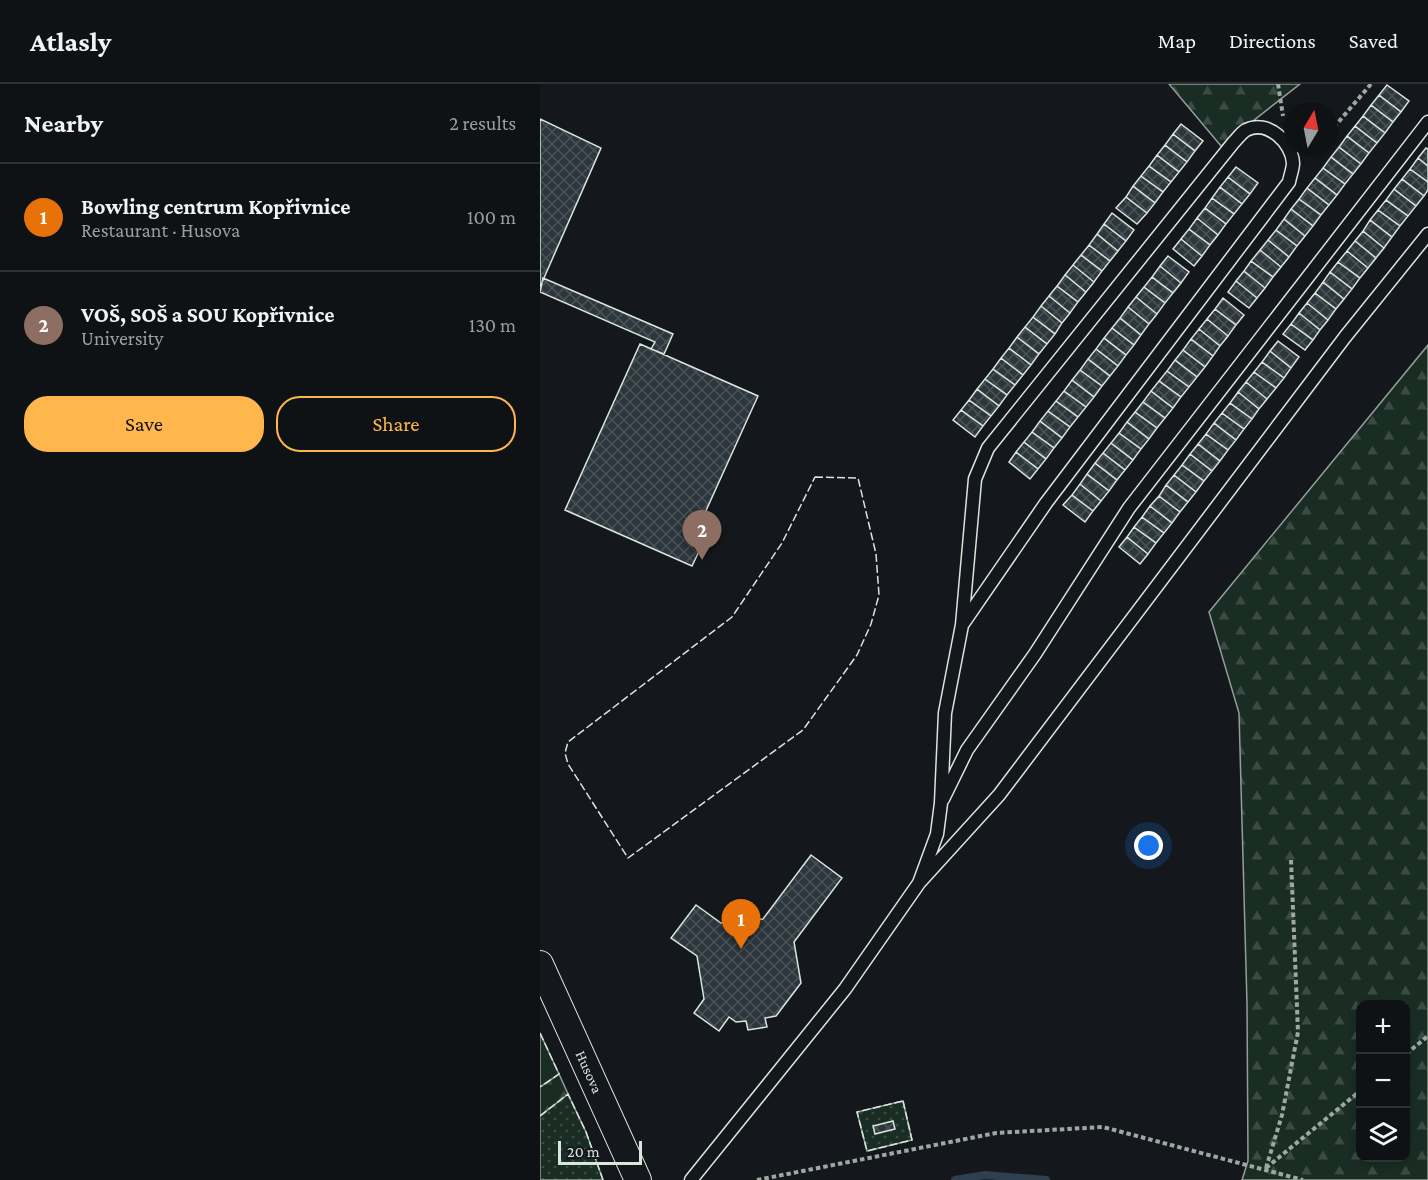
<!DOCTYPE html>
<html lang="en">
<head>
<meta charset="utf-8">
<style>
  :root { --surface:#0f1215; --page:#181b1e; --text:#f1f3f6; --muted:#9b9ea0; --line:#2f3234; --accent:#ffb74d }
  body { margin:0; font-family:"Crimson Pro",serif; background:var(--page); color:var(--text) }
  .controls { position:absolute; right:18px; bottom:18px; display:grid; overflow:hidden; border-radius:12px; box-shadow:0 3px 9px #0003 }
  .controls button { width:54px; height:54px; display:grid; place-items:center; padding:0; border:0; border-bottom:2px solid var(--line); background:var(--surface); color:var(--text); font:30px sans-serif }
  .compass { position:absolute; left:744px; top:18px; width:54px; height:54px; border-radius:50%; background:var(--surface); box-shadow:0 3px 9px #0003; rotate:10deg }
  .scale { position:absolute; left:18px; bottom:15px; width:84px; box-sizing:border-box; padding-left:6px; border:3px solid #d8e6dc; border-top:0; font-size:16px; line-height:21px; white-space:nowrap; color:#d8e6dc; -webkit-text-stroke:4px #14181c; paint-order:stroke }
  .you { position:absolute; left:609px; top:762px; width:21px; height:21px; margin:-15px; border:4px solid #fff; border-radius:50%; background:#1a73e8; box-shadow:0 0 0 9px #1a73e833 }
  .badge { display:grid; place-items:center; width:39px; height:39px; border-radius:50%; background:var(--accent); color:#fff; font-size:20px; font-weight:700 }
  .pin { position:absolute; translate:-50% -50px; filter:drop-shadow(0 2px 3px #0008) }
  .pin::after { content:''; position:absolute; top:32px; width:21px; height:18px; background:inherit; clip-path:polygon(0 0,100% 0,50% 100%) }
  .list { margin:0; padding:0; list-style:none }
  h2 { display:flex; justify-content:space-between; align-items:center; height:78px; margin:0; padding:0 24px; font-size:26px }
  h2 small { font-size:20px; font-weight:400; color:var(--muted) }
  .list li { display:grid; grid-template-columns:39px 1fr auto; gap:18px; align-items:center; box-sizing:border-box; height:108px; padding:0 24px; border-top:2px solid var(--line) }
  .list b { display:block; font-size:22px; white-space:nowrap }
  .list p { margin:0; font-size:20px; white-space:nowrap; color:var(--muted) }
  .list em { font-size:20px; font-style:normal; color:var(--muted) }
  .actions { display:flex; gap:12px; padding:18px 24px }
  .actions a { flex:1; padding:14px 0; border:2px solid var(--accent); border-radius:24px; text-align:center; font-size:21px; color:var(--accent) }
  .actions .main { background:var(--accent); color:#111 }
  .icon { flex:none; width:33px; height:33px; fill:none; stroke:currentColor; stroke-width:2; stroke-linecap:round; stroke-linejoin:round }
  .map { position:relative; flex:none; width:888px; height:1096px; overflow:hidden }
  header { display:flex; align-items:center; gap:36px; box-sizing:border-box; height:84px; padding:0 30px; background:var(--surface); border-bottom:2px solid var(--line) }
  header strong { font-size:28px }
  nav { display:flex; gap:33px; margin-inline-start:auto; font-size:21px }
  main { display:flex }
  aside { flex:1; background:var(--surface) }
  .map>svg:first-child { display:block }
  .grass { fill:url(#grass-dots); stroke:#939e99; stroke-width:1.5 }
  .forest { fill:url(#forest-firs); stroke:#939e99; stroke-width:1.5; fill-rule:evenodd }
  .garden { fill:#1a2d24; stroke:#939e99; stroke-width:1.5 }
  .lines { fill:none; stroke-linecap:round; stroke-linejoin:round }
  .stream { stroke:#2f3f4d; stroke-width:8 }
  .building { fill:url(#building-cross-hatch); stroke:#d8e6dc; stroke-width:1.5 }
  .service-casing { stroke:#d8e6dc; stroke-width:15 }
  .minor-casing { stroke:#d8e6dc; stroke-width:28 }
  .path { stroke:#9da8a2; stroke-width:4; stroke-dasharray:4.5 3; stroke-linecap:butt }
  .service { stroke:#14181c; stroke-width:12 }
  .minor { stroke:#14181c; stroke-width:26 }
  .fence { stroke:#d8e6dc; stroke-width:1.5; stroke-dasharray:8 3; stroke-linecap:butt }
  .labels { text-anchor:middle; stroke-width:4.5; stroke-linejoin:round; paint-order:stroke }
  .street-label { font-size:15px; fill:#d8e6dc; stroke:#14181c }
</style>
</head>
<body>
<header>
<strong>Atlasly</strong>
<nav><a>Map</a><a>Directions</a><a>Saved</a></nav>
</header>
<main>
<aside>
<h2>Nearby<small>2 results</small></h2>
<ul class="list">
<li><span class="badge" style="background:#e8710a">1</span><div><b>Bowling centrum Kopřivnice</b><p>Restaurant · Husova</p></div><em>100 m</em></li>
<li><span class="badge" style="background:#8d6e63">2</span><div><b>VOŠ, SOŠ a SOU Kopřivnice</b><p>University</p></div><em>130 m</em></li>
</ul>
<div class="actions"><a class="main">Save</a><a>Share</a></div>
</aside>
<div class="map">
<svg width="888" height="1096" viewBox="0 0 888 1096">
  <defs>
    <pattern id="grass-dots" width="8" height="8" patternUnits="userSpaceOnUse" patternTransform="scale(1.5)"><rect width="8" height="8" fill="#1a2d24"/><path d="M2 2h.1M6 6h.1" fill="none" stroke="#3b4b43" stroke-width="1.8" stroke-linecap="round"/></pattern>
    <pattern id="forest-firs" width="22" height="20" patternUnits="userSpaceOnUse" patternTransform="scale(1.5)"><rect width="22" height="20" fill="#1a2d24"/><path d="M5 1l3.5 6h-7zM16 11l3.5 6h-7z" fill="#3b4b43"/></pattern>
    <pattern id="building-cross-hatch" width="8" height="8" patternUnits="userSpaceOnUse" patternTransform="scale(1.5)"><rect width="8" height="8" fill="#2c363c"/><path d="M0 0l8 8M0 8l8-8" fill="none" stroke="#4a5358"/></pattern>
  </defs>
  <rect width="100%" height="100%" fill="#14181c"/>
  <path class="grass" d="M 28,1010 L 46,1048 L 63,1096 L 0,1096 L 0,1032 Z
    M 363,1017 L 372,1056 L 327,1067 L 317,1028 Z"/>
  <path class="forest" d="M 629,0 L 760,0 L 681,62 Z
    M 888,261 L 888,1096 L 702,1096 L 708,1077 L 707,920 L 699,629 L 669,528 ZM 866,920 L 866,1074 L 820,1074 L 820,920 Z
    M 19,990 L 28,1010 L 0,1032 L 0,1003 Z"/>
  <path class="garden" d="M 0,949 L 19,990 L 0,1003 Z"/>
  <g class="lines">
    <path class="stream" d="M 415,1096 L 445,1091 L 506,1096"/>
  </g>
  <path class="building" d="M 847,1 L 869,17 L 861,28 L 839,11 Z
    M 839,11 L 861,28 L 853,38 L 831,21 Z
    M 831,21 L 853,38 L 845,49 L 823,32 Z
    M 823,32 L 845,49 L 837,59 L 815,42 Z
    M 0,35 L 61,64 L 0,203 Z
    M 641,40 L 663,57 L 655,67 L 633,50 Z
    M 815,42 L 837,59 L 829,69 L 807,52 Z
    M 633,50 L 655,67 L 647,78 L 625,61 Z
    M 807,52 L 829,69 L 821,80 L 799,63 Z
    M 625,61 L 647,78 L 639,88 L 617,71 Z
    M 799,63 L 821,80 L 813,90 L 791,73 Z
    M 886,64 L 888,65 L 888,82 L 878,74 Z
    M 617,71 L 639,88 L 631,98 L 609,82 Z
    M 791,73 L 813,90 L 805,100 L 783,84 Z
    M 878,74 L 888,82 L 888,98 L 870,85 Z
    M 609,82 L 631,98 L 623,108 L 601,92 Z
    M 696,83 L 718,99 L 710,110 L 688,93 Z
    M 783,84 L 805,100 L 797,111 L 775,94 Z
    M 870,85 L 888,98 L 888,106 L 884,112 L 862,95 Z
    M 601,92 L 623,108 L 615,119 L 593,102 Z
    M 688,93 L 710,110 L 702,120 L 680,103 Z
    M 775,94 L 797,111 L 789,121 L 767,104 Z
    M 862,95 L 884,112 L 876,122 L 854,105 Z
    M 593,102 L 615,119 L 607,129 L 586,113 Z
    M 680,103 L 702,120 L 694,130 L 672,114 Z
    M 767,104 L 789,121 L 781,131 L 759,115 Z
    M 854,105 L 876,122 L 868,132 L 846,116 Z
    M 586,113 L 607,129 L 597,140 L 576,124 Z
    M 672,114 L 694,130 L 686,140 L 665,124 Z
    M 759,115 L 781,131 L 773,142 L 751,125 Z
    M 846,116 L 868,132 L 860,142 L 838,126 Z
    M 665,124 L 686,140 L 678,151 L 657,134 Z
    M 751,125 L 773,142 L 765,152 L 744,135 Z
    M 838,126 L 860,142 L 852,153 L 830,136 Z
    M 572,129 L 594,146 L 586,157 L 564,140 Z
    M 657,134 L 678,151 L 670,161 L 649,145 Z
    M 744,135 L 765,152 L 757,162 L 736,146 Z
    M 830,136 L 852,153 L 844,164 L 823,147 Z
    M 564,140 L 586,157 L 578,167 L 557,150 Z
    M 649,145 L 670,161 L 662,172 L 641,155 Z
    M 736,146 L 757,162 L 749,173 L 728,156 Z
    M 823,147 L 844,164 L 836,174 L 815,157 Z
    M 557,150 L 578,167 L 570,177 L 549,161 Z
    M 641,155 L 662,172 L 654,182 L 633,165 Z
    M 728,156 L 749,173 L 741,183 L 720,166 Z
    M 815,157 L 836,174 L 828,184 L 807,167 Z
    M 549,161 L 570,177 L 562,187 L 541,171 Z
    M 720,166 L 741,183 L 733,193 L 711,177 Z
    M 807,167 L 828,184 L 820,194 L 798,178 Z
    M 541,171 L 562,187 L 554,198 L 533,181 Z
    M 628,172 L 649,188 L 641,199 L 620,182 Z
    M 711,177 L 733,193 L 725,204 L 704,187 Z
    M 798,178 L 820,194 L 812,205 L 790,188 Z
    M 533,181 L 554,198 L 546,208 L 525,191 Z
    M 620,182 L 641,199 L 633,209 L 612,193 Z
    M 704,187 L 725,204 L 717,214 L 696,197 Z
    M 790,188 L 812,205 L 804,215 L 783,198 Z
    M 525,191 L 546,208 L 538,218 L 517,202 Z
    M 612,193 L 633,209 L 625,219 L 604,203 Z
    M 3,194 L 133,250 L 124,270 L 111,265 L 115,258 L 0,208 Z
    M 696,197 L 717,214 L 709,224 L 688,208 Z
    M 783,198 L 804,215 L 796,225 L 775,209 Z
    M 517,202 L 538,218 L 530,229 L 509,212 Z
    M 604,203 L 625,219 L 617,230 L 596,213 Z
    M 775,209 L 796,225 L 788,236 L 767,219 Z
    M 509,212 L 530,229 L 522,239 L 501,222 Z
    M 596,213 L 617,230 L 609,240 L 588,223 Z
    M 683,214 L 704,231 L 696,241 L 675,225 Z
    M 767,219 L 788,236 L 780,246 L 759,229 Z
    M 501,222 L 522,239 L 515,250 L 493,233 Z
    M 588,223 L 609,240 L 601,251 L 580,234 Z
    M 675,225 L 696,241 L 688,252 L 667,235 Z
    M 759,229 L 780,246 L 773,256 L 751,240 Z
    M 493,233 L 515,250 L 507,260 L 485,243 Z
    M 580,234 L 601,251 L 594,261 L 572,244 Z
    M 667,235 L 688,252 L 680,262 L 659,245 Z
    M 751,240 L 773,256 L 765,266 L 743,250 Z
    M 485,243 L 507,260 L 499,270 L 477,253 Z
    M 572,244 L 594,261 L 586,271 L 564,254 Z
    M 659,245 L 680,262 L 673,272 L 651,255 Z
    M 477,253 L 499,270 L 491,281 L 469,264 Z
    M 564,254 L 586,271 L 578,282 L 556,265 Z
    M 651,255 L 673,272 L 665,283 L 643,266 Z
    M 738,257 L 759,273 L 751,284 L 730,267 Z
    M 100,260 L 218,312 L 154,453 L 164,457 L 152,482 L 25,426 Z
    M 469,264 L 491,281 L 483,291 L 461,274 Z
    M 556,265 L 578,282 L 570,292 L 548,275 Z
    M 643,266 L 665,283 L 657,293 L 635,276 Z
    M 730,267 L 751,284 L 744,294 L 722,278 Z
    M 461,274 L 483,291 L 475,301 L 453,285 Z
    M 548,275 L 570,292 L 562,302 L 540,286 Z
    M 635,276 L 657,293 L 649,303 L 627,287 Z
    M 722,278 L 744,294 L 736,304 L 714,288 Z
    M 453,285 L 475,301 L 467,311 L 445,295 Z
    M 540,286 L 562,302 L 554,313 L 532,296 Z
    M 627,287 L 649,303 L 641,313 L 619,297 Z
    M 714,288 L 736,304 L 727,315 L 706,298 Z
    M 445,295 L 467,311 L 459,322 L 437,305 Z
    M 532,296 L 554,313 L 546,323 L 524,307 Z
    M 619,297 L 641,313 L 633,324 L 611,307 Z
    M 706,298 L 727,315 L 719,325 L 698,308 Z
    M 437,305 L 459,322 L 451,332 L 429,316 Z
    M 524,307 L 546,323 L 538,333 L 516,317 Z
    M 611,307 L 633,324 L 625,334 L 603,318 Z
    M 698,308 L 719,325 L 712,335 L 690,319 Z
    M 429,316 L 451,332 L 443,342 L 421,326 Z
    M 516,317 L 538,333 L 530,343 L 508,327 Z
    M 603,318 L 625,334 L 617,344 L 595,328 Z
    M 690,319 L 712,335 L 704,345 L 682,329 Z
    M 421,326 L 443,342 L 435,353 L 413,336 Z
    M 508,327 L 530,343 L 522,354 L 500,337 Z
    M 595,328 L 617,344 L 609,355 L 587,338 Z
    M 682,329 L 704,345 L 696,356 L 674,339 Z
    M 500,337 L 522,354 L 514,364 L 492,348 Z
    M 587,338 L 609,355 L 601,365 L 579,349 Z
    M 674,339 L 696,356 L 688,366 L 666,350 Z
    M 492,348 L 514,364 L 506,375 L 484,358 Z
    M 579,349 L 601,365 L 593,376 L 571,359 Z
    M 666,350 L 688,366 L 680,377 L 658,360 Z
    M 484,358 L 506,375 L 498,385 L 476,368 Z
    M 571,359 L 593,376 L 585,386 L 563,369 Z
    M 658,360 L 680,377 L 672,387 L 650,370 Z
    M 476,368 L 498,385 L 490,395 L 469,378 Z
    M 563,369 L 585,386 L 577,396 L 555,379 Z
    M 650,370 L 672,387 L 664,397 L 642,381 Z
    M 555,379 L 577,396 L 569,407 L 547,390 Z
    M 642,381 L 664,397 L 656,408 L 634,391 Z
    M 547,390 L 569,407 L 561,417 L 540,400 Z
    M 634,391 L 656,408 L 648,418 L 626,401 Z
    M 540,400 L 561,417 L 553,427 L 532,411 Z
    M 626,401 L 648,418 L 640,428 L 619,412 Z
    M 532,411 L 553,427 L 545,438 L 523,421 Z
    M 619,412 L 640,428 L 632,439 L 610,422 Z
    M 610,422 L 632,439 L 624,449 L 602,433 Z
    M 602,433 L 624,449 L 616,459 L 594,443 Z
    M 594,443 L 616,459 L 608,470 L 587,453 Z
    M 587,453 L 608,470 L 600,480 L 579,463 Z
    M 271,771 L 302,794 L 254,858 L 261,899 L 236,932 L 225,934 L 227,943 L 208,946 L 206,937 L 196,938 L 189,933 L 179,947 L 154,929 L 164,915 L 157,872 L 131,854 L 156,821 L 181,839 L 223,835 Z
    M 353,1037 L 355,1045 L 335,1050 L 333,1042 Z"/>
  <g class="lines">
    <g class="service-casing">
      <path id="service" d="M 403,715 L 427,666 L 495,570 L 589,424 L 888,38
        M 379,799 L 397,750 L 401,719 L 405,629 L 422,541 L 435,395 L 448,364 L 693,59 C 697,55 701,49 706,46 C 728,35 752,59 753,79 C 753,85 750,92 749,98 L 506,419 L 422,541
        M 151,1096 L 305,905 L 379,799 L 459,711 L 805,253 L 888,150"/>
    </g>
    <g class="minor-casing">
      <path id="minor" d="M 0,880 L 98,1096"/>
    </g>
    <path class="path" d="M 738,0 L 743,32
      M 789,49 L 831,0
      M 866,970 L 888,952
      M 726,1084 L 742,1031 L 758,948 L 751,776
      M 726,1084 L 820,1007
      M 217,1096 L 456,1049 L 563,1043 L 763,1096"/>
    <use href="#service" class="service"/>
    <use href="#minor" class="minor"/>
    <path class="fence" d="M 275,393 L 318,394 L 336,470 L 339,511 L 331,540 L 317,571 L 263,646 L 88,774 L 28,680 L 25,669 L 28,658 L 192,533 L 242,459 Z
      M 0,949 L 19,990 L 0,1003
      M 363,1017 L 372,1056 L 327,1067 L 317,1028 Z
      M 0,1032 L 28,1010 L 46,1048 L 63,1096"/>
  </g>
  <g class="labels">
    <g class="street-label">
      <text transform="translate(49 988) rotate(66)" y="5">Husova</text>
    </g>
  </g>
</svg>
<div class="controls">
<button>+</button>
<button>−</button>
<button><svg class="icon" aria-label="layers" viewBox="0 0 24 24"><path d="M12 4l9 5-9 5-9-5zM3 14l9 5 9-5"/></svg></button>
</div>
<svg class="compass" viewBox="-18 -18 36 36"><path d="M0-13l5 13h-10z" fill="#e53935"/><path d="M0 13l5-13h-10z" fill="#9b9ea0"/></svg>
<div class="scale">20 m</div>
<div class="you"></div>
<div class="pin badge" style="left:201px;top:865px;background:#e8710a">1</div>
<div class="pin badge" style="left:162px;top:476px;background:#8d6e63">2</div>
</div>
</main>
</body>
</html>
